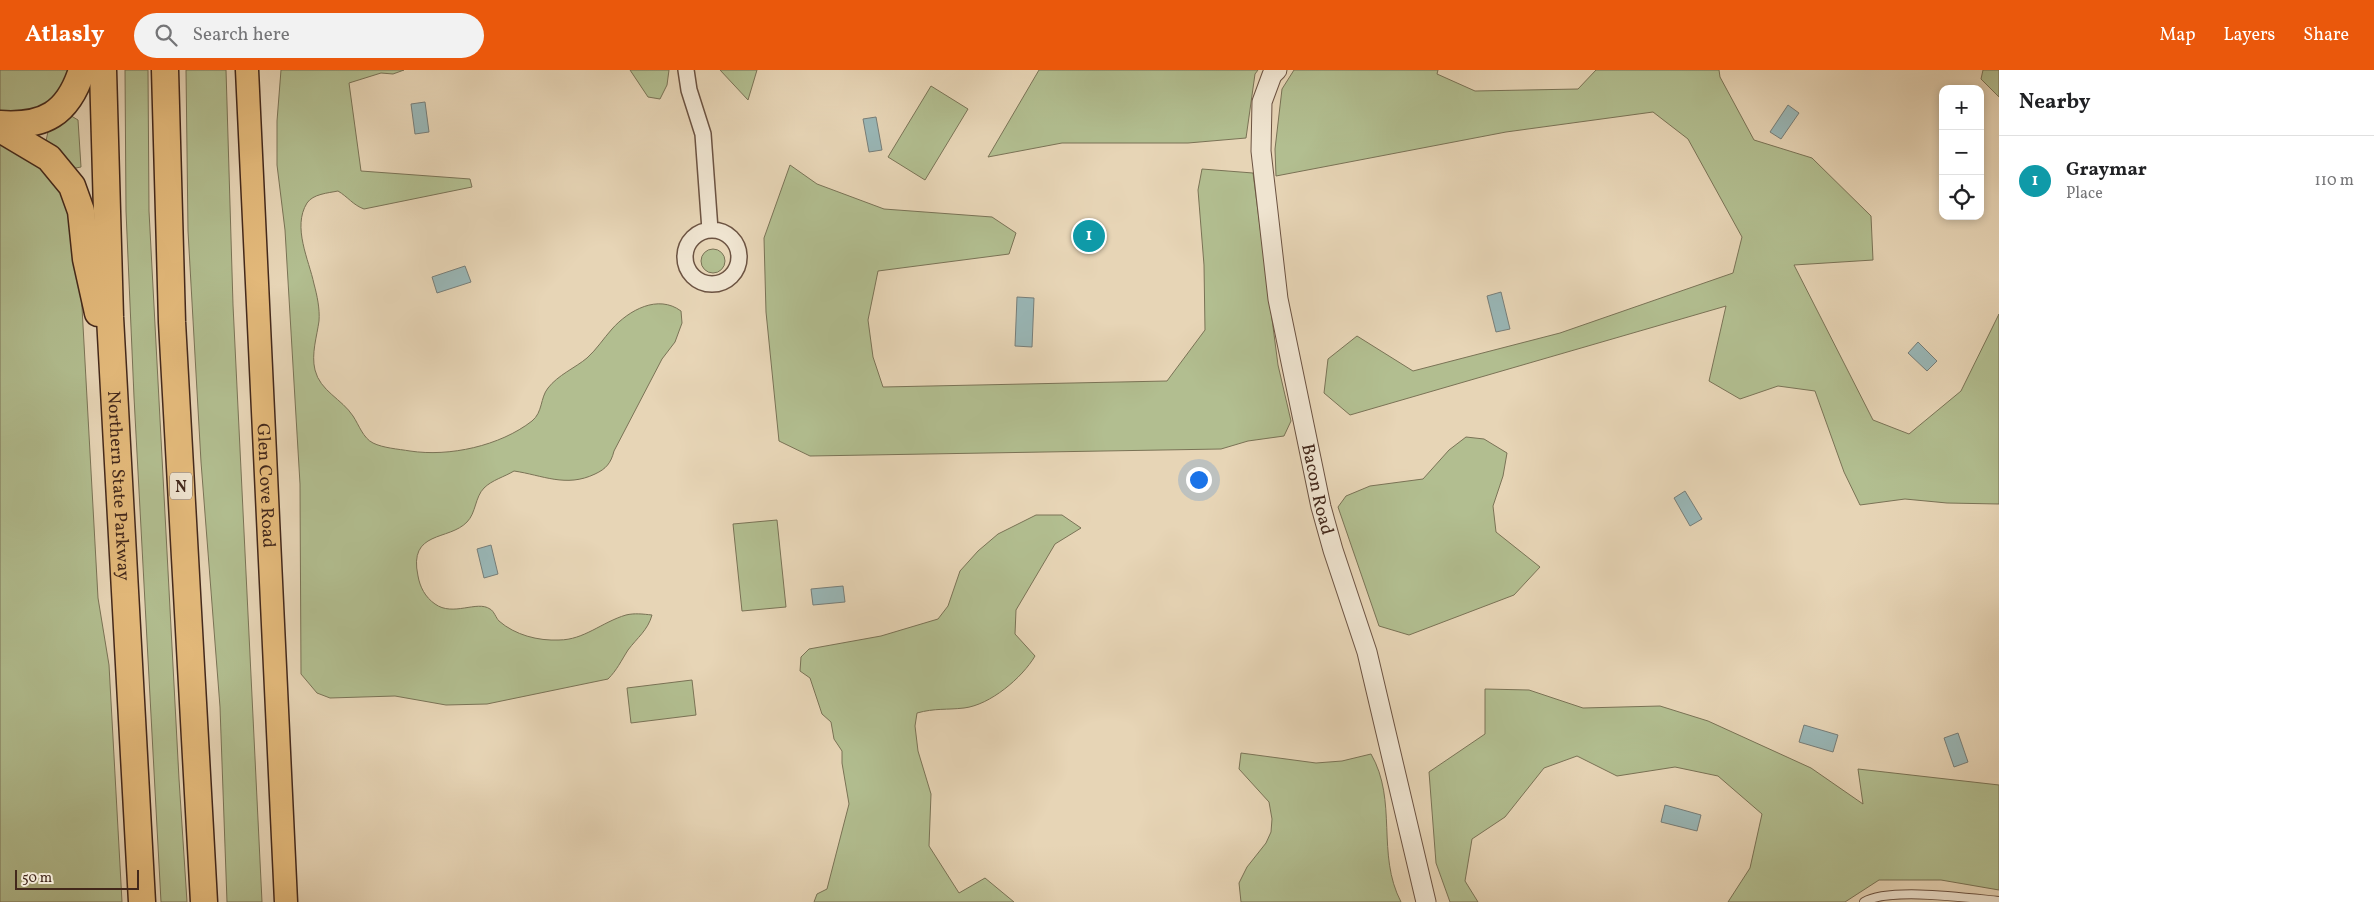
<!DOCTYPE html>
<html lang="en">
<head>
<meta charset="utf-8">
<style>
  :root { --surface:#fff; --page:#f2f2f2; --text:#202124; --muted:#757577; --line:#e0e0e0; --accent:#ea580c }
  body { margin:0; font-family:Vollkorn,serif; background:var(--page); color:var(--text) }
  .controls { position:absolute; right:15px; top:15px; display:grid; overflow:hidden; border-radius:10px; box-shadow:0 2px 8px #0003 }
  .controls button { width:45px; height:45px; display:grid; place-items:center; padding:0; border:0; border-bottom:1px solid var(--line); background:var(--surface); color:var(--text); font:25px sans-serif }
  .scale { position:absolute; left:15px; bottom:12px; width:124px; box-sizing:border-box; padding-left:5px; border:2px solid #43281b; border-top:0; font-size:14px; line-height:18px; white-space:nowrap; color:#43281b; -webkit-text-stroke:4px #efe4d0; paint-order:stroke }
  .you { position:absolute; left:1198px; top:409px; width:18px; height:18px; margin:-12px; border:4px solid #fff; border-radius:50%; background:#1a73e8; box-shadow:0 0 0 8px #1a73e833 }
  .badge { display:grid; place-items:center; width:32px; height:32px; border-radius:50%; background:var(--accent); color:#fff; font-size:16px; font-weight:700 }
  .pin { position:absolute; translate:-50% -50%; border:2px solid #fff; box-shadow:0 1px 5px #0006 }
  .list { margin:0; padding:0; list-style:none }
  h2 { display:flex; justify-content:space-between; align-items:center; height:65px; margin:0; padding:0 20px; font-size:21px }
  h2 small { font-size:16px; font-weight:400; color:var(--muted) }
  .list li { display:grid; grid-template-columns:32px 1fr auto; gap:15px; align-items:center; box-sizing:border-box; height:90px; padding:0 20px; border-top:1px solid var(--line) }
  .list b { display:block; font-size:19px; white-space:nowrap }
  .list p { margin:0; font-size:16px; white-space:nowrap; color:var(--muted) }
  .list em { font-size:16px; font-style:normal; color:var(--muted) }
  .icon { flex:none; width:28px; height:28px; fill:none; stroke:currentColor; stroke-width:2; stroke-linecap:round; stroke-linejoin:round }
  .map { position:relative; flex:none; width:1999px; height:832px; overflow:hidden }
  header { display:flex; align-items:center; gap:30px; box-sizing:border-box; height:70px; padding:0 25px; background:var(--accent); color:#fff }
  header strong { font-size:24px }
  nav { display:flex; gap:28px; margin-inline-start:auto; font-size:18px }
  .search { width:350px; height:45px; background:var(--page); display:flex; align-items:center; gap:12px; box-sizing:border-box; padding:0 18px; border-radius:28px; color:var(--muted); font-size:19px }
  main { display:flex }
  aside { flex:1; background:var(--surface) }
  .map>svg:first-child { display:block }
  .green { fill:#b2be90; stroke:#7a7356 }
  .water { fill:#99b7b7; stroke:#777e79 }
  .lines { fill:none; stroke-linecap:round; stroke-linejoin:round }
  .service-casing { stroke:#6c5342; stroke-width:10 }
  .minor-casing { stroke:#6c5342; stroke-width:18 }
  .tertiary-casing { stroke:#6c5342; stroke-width:21 }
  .primary-casing { stroke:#43281b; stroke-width:25 }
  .motorway-casing { stroke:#43281b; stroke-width:29 }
  .service { stroke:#efe4d0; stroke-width:8 }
  .minor { stroke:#efe4d0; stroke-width:15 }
  .tertiary { stroke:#efe4d0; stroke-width:19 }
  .primary { stroke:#e4ba7b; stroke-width:22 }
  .motorway { stroke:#e4ba7b; stroke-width:26 }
  .labels { text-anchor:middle; stroke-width:4; stroke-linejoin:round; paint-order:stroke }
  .shield { fill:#efe4d0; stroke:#776051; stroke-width:1 }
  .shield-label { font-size:16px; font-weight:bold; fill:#43281b }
  .street-label { font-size:18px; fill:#43281b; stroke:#efe4d0 }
</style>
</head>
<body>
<header>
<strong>Atlasly</strong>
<div class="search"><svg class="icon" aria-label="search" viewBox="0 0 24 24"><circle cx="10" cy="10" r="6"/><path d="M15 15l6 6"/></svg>Search here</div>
<nav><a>Map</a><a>Layers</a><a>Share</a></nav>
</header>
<main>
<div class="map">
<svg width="1999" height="832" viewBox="0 0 1999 832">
  <rect width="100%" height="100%" fill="#e7d5b6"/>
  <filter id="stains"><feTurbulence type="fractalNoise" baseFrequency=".004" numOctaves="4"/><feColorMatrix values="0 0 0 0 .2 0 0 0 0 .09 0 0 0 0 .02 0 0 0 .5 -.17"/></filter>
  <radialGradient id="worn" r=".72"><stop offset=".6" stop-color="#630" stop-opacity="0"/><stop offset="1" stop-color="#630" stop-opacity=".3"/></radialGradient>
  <path class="green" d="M 0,0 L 72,0 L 69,10 L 44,37 L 3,45 L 0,43 Z
    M 125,0 L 148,0 L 149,141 L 179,709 L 187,832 L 161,832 L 134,327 L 126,141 Z
    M 186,0 L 226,0 L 233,235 L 262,832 L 227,832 L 220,637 L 201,392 L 188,161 Z
    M 281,0 L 404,0 L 393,4 L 381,3 L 349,13 L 361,101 L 470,109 L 472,117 L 364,139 C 353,135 348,127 338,121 C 328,123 313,124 307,133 C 292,157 309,190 314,214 C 317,225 320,239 319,251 C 317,266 311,284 315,300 C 320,321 342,329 353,346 C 359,355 363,368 373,373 C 383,378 398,379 410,381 C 449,387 500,376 532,351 C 543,342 540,328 548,318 C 558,305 575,298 587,288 C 597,279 603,269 612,259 C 629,240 658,224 681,241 L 682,253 L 675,272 L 662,289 L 614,381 C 611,393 606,399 595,404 C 566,418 542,405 514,401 C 504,407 492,410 484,418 C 475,427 476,443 467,452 C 449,471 408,460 418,506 C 420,517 425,527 435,534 C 453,547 477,530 490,539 C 494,541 496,548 499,551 C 515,565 538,571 559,570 C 584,570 602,552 626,545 C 634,543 643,544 652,545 C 648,560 637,568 628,580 C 621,591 617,600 608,609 L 487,634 L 446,635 L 395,626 L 330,628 L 317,623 L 301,604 L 300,414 L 285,160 L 277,95 L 277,51 Z
    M 630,0 L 669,0 L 667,15 L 660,29 L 648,27 Z
    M 720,0 L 757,0 L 748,30 Z
    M 1039,0 L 1258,0 L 1255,4 L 1246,68 L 1188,73 L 1062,73 L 988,87 Z
    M 1294,0 L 1438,0 L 1437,4 L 1475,21 L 1578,19 L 1596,0 L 1719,0 L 1720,7 L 1754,70 L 1812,88 L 1871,146 L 1873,190 L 1794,195 L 1873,350 L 1909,364 L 1961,321 L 1999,244 L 1999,434 L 1947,433 L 1905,429 L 1860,435 L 1844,402 L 1815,321 L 1778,316 L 1740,329 L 1709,311 L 1726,236 L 1350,345 L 1324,323 L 1328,289 L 1357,266 L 1413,301 L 1560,263 L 1733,203 L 1742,167 L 1688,69 L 1653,42 L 1506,62 L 1276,106 L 1275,79 L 1282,19 Z
    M 1983,0 L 1999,0 L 1999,27 L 1981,9 Z
    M 931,16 L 968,39 L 925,110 L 888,87 Z
    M 68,44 L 78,50 L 81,97 L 71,99 L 56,78 L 46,71 L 49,57 Z
    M 0,70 L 43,95 L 69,121 L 81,219 L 98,528 L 109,595 L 122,832 L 0,832 Z
    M 790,95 L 817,114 L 884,139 L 992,147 L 1016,163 L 1009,184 L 878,201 L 868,250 L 873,287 L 883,317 L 1167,311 L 1205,260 L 1204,195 L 1198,120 L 1202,99 L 1253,103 L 1278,295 L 1291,351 L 1284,366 L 1248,371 L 1221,379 L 810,386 L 779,371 L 766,242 L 764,168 Z
    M701 191a12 12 0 1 1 24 0a12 12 0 1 1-24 0Z
    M 1466,367 L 1484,369 L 1507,383 L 1503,406 L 1493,436 L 1496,462 L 1540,497 L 1514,525 L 1409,565 L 1379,556 L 1338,437 L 1346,426 L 1370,416 L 1423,409 L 1449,380 Z
    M 1036,445 L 1062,445 L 1081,458 L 1055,474 L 1016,540 L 1015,564 L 1035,586 C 1022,608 990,635 964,638 C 947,640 935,638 917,643 L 915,656 L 918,681 L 931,724 L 929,776 L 959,823 L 985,808 L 1014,832 L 814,832 L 817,824 L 827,819 L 849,734 L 842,693 L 842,681 L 834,669 L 831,652 L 822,644 L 810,608 L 800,601 L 801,587 L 809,579 L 881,566 L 938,549 L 948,536 L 960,501 L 978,481 L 998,464 Z
    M 777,450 L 786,537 L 742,541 L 733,454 Z
    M 692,610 L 696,645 L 631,653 L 627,618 Z
    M 1485,619 L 1529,620 L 1583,638 L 1660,636 L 1708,651 L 1811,698 L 1863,734 L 1858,699 L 1999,715 L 1999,820 L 1941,810 L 1879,810 L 1845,832 L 1728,832 L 1750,798 L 1762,744 L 1718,706 L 1675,697 L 1617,706 L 1577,686 L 1544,698 L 1505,747 L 1472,769 L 1465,811 L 1478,832 L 1450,832 L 1436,793 L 1429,702 L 1485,664 Z
    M 1241,683 L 1316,693 L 1342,691 L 1371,684 C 1398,731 1376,784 1401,832 L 1241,832 L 1239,813 L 1247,797 L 1266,773 L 1271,762 L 1272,749 L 1269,732 L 1239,699 Z"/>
  <path class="water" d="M 425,32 L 429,62 L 415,64 L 411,34 Z
    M 1788,35 L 1799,43 L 1781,69 L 1770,62 Z
    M 876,47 L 882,80 L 869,82 L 863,49 Z
    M 465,196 L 471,212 L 437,223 L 432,207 Z
    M 1501,222 L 1510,259 L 1496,262 L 1487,226 Z
    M 1017,227 L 1034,228 L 1032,277 L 1015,276 Z
    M 1918,272 L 1937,291 L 1927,301 L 1908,283 Z
    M 1685,421 L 1702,449 L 1690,456 L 1674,428 Z
    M 491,475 L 498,504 L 484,508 L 477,479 Z
    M 843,516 L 845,532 L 813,535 L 811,519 Z
    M 1804,655 L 1838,665 L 1833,682 L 1799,672 Z
    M 1958,663 L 1968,692 L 1954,697 L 1944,668 Z
    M 1665,735 L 1701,745 L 1697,761 L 1661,752 Z"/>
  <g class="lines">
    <g class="service-casing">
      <path id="service" d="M 1864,832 C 1889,817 1968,828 1999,831"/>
    </g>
    <g class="minor-casing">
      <path id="minor" d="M 686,0 L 689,20 L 703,64 L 710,160
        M685 187a27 27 0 1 1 54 0a27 27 0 1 1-54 0Z"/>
    </g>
    <g class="tertiary-casing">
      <g id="tertiary">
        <path id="s1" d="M 1277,0 L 1272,5 L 1262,32 L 1261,81 L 1278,229 L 1321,437 L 1333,480 L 1367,582 L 1426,832"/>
      </g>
    </g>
    <g class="primary-casing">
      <g id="primary">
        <path id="s2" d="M 247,0 L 286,832"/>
      </g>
    </g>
    <g class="motorway-casing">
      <g id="motorway">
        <path id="s3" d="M 103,0 L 110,247 L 142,832"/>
        <path d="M 165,0 L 172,252 L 204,832"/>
        <path d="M 0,54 C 44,57 68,44 82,0"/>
        <path d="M 0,59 L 49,88 L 72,116 L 81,141 L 86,189 L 98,243"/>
      </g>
    </g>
    <use href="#service" class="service"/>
    <use href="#minor" class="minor"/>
    <use href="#tertiary" class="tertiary"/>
    <use href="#primary" class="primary"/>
    <use href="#motorway" class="motorway"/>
  </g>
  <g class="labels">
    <rect class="shield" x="170" y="402.5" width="22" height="27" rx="4"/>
    <g class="shield-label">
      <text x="181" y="422">N</text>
    </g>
    <g class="street-label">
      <text dy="6" stroke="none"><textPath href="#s3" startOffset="416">Northern State Parkway</textPath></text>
      <text dy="6" stroke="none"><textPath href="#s2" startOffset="416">Glen Cove Road</textPath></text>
      <text dy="6" stroke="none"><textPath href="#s1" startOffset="428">Bacon Road</textPath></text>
    </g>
  </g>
  <rect width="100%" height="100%" filter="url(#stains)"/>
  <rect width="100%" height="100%" fill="url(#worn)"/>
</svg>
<div class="controls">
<button>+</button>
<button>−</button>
<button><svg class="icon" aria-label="locate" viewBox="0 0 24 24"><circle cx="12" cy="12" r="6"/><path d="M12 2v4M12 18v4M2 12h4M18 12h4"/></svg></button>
</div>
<div class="scale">50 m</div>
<div class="you"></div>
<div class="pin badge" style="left:1089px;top:166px;background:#0f9aa8">1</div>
</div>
<aside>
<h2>Nearby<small></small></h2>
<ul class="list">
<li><span class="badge" style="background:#0f9aa8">1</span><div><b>Graymar</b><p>Place</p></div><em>110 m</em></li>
</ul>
</aside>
</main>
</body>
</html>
